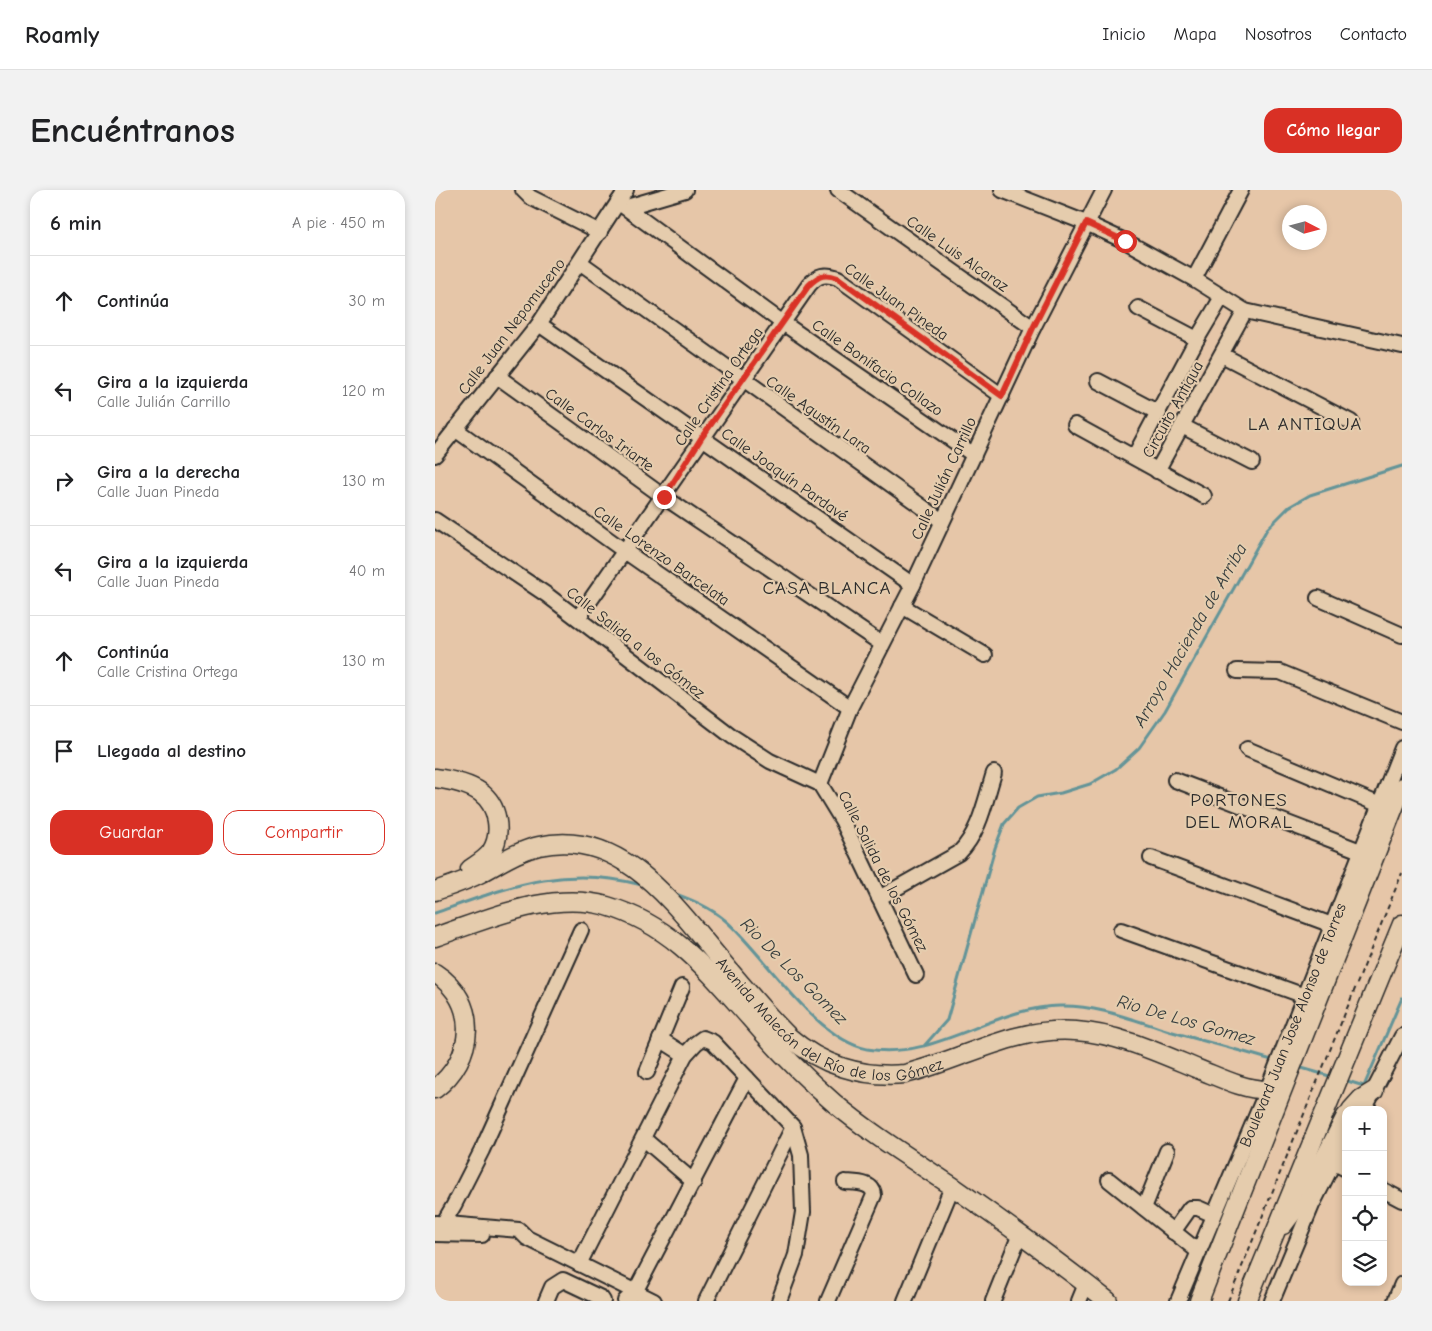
<!DOCTYPE html>
<html lang="es">
<head>
<meta charset="utf-8">
<style>
  :root { --surface:#fff; --page:#f2f2f2; --text:#202124; --muted:#757577; --line:#e0e0e0; --accent:#d93025 }
  body { margin:0; font-family:"Comic Neue",sans-serif; background:var(--page); color:var(--text) }
  .controls { position:absolute; right:15px; bottom:15px; display:grid; overflow:hidden; border-radius:10px; box-shadow:0 2px 8px #0003 }
  .controls button { width:45px; height:45px; display:grid; place-items:center; padding:0; border:0; border-bottom:1px solid var(--line); background:var(--surface); color:var(--text); font:25px sans-serif }
  .compass { position:absolute; left:847px; top:15px; width:45px; height:45px; border-radius:50%; background:var(--surface); box-shadow:0 2px 8px #0003; rotate:96deg }
  .stop { position:absolute; width:15px; height:15px; margin:-11px; border:4px solid #d93025; border-radius:50%; background:#fff }
  .stop.end { background:#d93025; border-color:#fff; box-shadow:0 1px 5px #0008 }
  .list { margin:0; padding:0; list-style:none }
  h2 { display:flex; justify-content:space-between; align-items:center; height:65px; margin:0; padding:0 20px; font-size:21px }
  h2 small { font-size:16px; font-weight:400; color:var(--muted) }
  .list li { display:grid; grid-template-columns:32px 1fr auto; gap:15px; align-items:center; box-sizing:border-box; height:90px; padding:0 20px; border-top:1px solid var(--line) }
  .list b { display:block; font-size:19px; white-space:nowrap }
  .list p { margin:0; font-size:16px; white-space:nowrap; color:var(--muted) }
  .list em { font-size:16px; font-style:normal; color:var(--muted) }
  .actions { display:flex; gap:10px; padding:15px 20px }
  .actions a { flex:1; padding:11px 0; border:1px solid var(--accent); border-radius:15px; text-align:center; font-size:18px; color:var(--accent) }
  .actions .main { background:var(--accent); color:#fff }
  .icon { flex:none; width:28px; height:28px; fill:none; stroke:currentColor; stroke-width:2; stroke-linecap:round; stroke-linejoin:round }
  .map { position:relative; flex:none; width:967px; height:1111px; overflow:hidden; border-radius:15px }
  header { display:flex; align-items:center; gap:30px; box-sizing:border-box; height:70px; padding:0 25px; background:var(--surface); border-bottom:1px solid var(--line) }
  header strong { font-size:24px }
  nav { display:flex; gap:28px; margin-inline-start:auto; font-size:18px }
  .intro { display:flex; align-items:center; justify-content:space-between; box-sizing:border-box; height:120px; padding:0 30px }
  h1 { margin:0; font-size:35px }
  .button { padding:12px 22px; border-radius:15px; background:var(--accent); color:#fff; font-size:18px; font-weight:700 }
  main { display:flex; gap:30px; padding:0 30px }
  aside { flex:1; background:var(--surface); border-radius:15px; box-shadow:0 2px 8px #0003 }
  .map>svg:first-child { display:block }
  .lines { fill:none; stroke-linecap:round; stroke-linejoin:round }
  .stream { stroke:#639498; stroke-width:3 }
  .minor-casing { stroke:#2b2b2b; stroke-width:18 }
  .major-casing { stroke:#2b2b2b; stroke-width:21 }
  .path { stroke:#2b2b2b; stroke-width:2; stroke-dasharray:5 4; stroke-linecap:butt }
  .minor { stroke:#e5ccad; stroke-width:14 }
  .major { stroke:#e5ccad; stroke-width:18 }
  .route { stroke:#d93025; stroke-width:6 }
  .labels { text-anchor:middle; stroke-width:4.5; stroke-linejoin:round; paint-order:stroke }
  .street-label { font-size:16px; fill:#2b2b2b; stroke:#e5ccad }
  .water-label { font-size:18px; font-style:italic; fill:#343c3d; stroke:#e5ccad }
  .quarter-label { font-size:19px; letter-spacing:1px; fill:#2b2b2b; stroke:#e5ccad }
</style>
</head>
<body>
<header>
<strong>Roamly</strong>
<nav><a>Inicio</a><a>Mapa</a><a>Nosotros</a><a>Contacto</a></nav>
</header>
<div class="intro"><h1>Encuéntranos</h1><a class="button">Cómo llegar</a></div>
<main>
<aside>
<h2>6 min<small>A pie · 450 m</small></h2>
<ul class="list">
<li><svg class="icon" aria-label="ahead" viewBox="0 0 24 24"><path d="M12 20V5M6 11l6-6 6 6"/></svg><div><b>Continúa</b></div><em>30 m</em></li>
<li><svg class="icon" aria-label="left" viewBox="0 0 24 24"><path d="M17 20v-9H6M10 6l-5 5 5 5"/></svg><div><b>Gira a la izquierda</b><p>Calle Julián Carrillo</p></div><em>120 m</em></li>
<li><svg class="icon" aria-label="right" viewBox="0 0 24 24"><path d="M7 20v-9h11M14 6l5 5-5 5"/></svg><div><b>Gira a la derecha</b><p>Calle Juan Pineda</p></div><em>130 m</em></li>
<li><svg class="icon" aria-label="left" viewBox="0 0 24 24"><path d="M17 20v-9H6M10 6l-5 5 5 5"/></svg><div><b>Gira a la izquierda</b><p>Calle Juan Pineda</p></div><em>40 m</em></li>
<li><svg class="icon" aria-label="ahead" viewBox="0 0 24 24"><path d="M12 20V5M6 11l6-6 6 6"/></svg><div><b>Continúa</b><p>Calle Cristina Ortega</p></div><em>130 m</em></li>
<li><svg class="icon" aria-label="arrive" viewBox="0 0 24 24"><path d="M6 21V4h12l-3 4 3 4H6"/></svg><div><b>Llegada al destino</b></div></li>
</ul>
<div class="actions"><a class="main">Guardar</a><a>Compartir</a></div>
</aside>
<div class="map">
<svg width="967" height="1111" viewBox="0 0 967 1111">
  <rect width="100%" height="100%" fill="#e6c6a8"/>
  <filter id="ink" filterUnits="userSpaceOnUse"><feTurbulence type="fractalNoise" baseFrequency=".02" numOctaves="2"/><feDisplacementMap in="SourceGraphic" scale="10" xChannelSelector="R" yChannelSelector="G"/><feConvolveMatrix kernelMatrix="1 2 1 2 8 2 1 2 1" color-interpolation-filters="sRGB"/></filter>
  <g filter="url(#ink)">
    <g class="lines">
      <path class="stream" d="M 238,703 C 257,710 275,717 291,731 C 330,765 380,849 432,859 C 501,871 557,817 625,816 C 662,815 696,829 731,840 C 767,851 804,860 840,871
        M 0,723 C 74,697 127,674 207,695
        M 489,856 L 512,830 L 560,658 L 569,634 L 583,618 L 602,607 L 626,603 L 655,594 L 681,579 L 704,558 L 730,521 L 832,339 L 854,317 L 875,305 L 967,276
        M 863,877 L 898,887
        M 909,890 L 929,896 L 967,808"/>
      <g class="minor-casing">
        <g id="minor">
          <path d="M 88,0 L 95,7 L 165,42"/>
          <path d="M 403,0 L 598,138"/>
          <path d="M 567,0 L 651,33 L 690,51 L 759,89 L 810,121 L 967,156"/>
          <path d="M 183,12 L 348,133 L 539,265"/>
          <path d="M 192,17 L 250,0"/>
          <path d="M 146,73 L 507,331"/>
          <path d="M 759,89 L 806,0"/>
          <path d="M 703,118 L 762,149"/>
          <path d="M 104,134 L 478,395"/>
          <path d="M 787,165 L 916,232"/>
          <path d="M 62,186 L 229,307 L 447,454"/>
          <path d="M 663,191 L 724,223"/>
          <path d="M 640,235 L 769,306"/>
          <path d="M 747,236 L 817,272"/>
          <path d="M 20,239 L 191,362 L 415,518"/>
          <path d="M 0,265 L 104,134 L 191,0"/>
          <path d="M 699,267 L 762,149 L 787,107"/>
          <path d="M 722,281 L 810,121"/>
          <path d="M 0,330 L 112,405 L 298,547 L 335,571 L 385,594"/>
          <path d="M 883,408 L 967,445"/>
          <path d="M 467,416 L 550,465"/>
          <path d="M 143,428 L 374,95 C 383,85 390,83 403,88 L 567,206"/>
          <path d="M 802,481 L 845,482 L 967,532"/>
          <path d="M 812,559 L 945,615"/>
          <path d="M 740,590 L 928,662"/>
          <path d="M 385,594 L 415,518 L 478,395 L 598,138 L 669,0"/>
          <path d="M 385,594 L 407,630 L 481,785"/>
          <path d="M 716,668 L 897,735"/>
          <path d="M 444,708 L 524,663 C 545,642 550,611 559,583"/>
          <path d="M 686,740 L 870,806"/>
          <path d="M 225,849 L 250,865"/>
          <path d="M 212,882 L 247,797"/>
          <path d="M 929,920 L 967,846"/>
          <path d="M 209,949 L 259,992"/>
          <path d="M 899,973 L 911,979"/>
          <path d="M 674,990 L 764,1062"/>
          <path d="M 948,1000 L 967,1010"/>
          <path d="M 709,1018 L 732,961"/>
          <path d="M 1,1033 L 84,1040 L 92,1048 L 219,1111"/>
          <path d="M 738,1042 L 755,1018 L 763,1018 L 779,1025"/>
          <path d="M 0,1044 L 47,1045"/>
          <path d="M 2,1044 L 19,1015 L 47,960 L 146,740"/>
          <path d="M 144,1074 L 250,865 L 261,853 L 268,848 L 278,852 L 358,937 L 366,965 L 368,1022 L 361,1065 L 344,1111"/>
          <path d="M 111,1111 L 117,1097 L 128,1090 L 166,1108 L 168,1111"/>
          <path d="M 190,1111 L 200,1102 L 312,888"/>
          <path d="M 271,1111 L 358,937"/>
          <path d="M 393,1111 L 439,1005 C 438,992 421,993 410,992"/>
          <path d="M 470,1111 L 517,997"/>
          <path d="M 558,1111 L 585,1044"/>
          <path d="M 644,1111 L 651,1094"/>
          <path id="s1" d="M 743,1111 L 833,898 L 967,558"/>
          <path d="M 837,1111 L 877,1015 L 911,948"/>
          <path d="M 960,1111 L 967,1094"/>
        </g>
      </g>
      <g class="major-casing">
        <g id="major">
          <path d="M 0,588 C 15,590 32,593 45,602 C 63,615 68,643 56,662 C 51,669 42,674 35,679"/>
          <path id="s2" d="M 0,701 C 15,696 31,691 46,683 C 65,673 82,661 104,656 C 183,638 235,709 279,762 C 303,791 327,820 354,847 C 386,875 427,888 470,884 C 527,870 580,836 641,841 C 684,844 724,863 763,879 C 786,888 807,899 832,900"/>
          <path d="M 0,747 C 53,729 115,700 172,716 C 237,735 272,780 315,828 C 341,858 369,887 399,913 C 436,944 477,969 517,996 C 570,1033 622,1071 673,1111"/>
          <path d="M 0,783 C 45,812 40,869 0,899"/>
          <path d="M 916,920 L 926,909 L 939,901"/>
          <path d="M 848,1035 L 872,1003 L 911,926"/>
          <path d="M 764,1111 L 967,597"/>
          <path d="M 812,1111 L 967,734"/>
        </g>
      </g>
      <path class="path" d="M 793,1111 L 967,683"/>
      <use href="#minor" class="minor"/>
      <use href="#major" class="major"/>
    </g>
  </g>
  <g class="lines" filter="url(#ink)">
    <path class="route" d="M 229,307 L 267,247 L 374,95 C 384,85 390,83 403,88 L 567,206 L 598,138 L 651,33 L 690,51"/>
  </g>
  <g class="labels">
    <g class="street-label">
      <text transform="translate(523 63) rotate(35)" y="6">Calle Luis Alcaraz</text>
      <text transform="translate(462 111) rotate(35)" y="6">Calle Juan Pineda</text>
      <text transform="translate(76 136) rotate(-53)" y="6">Calle Juan Nepomuceno</text>
      <text transform="translate(443 177) rotate(35)" y="6">Calle Bonifacio Collazo</text>
      <text transform="translate(283 196) rotate(-55)" y="6">Calle Cristina Ortega</text>
      <text transform="translate(737 219) rotate(-61)" y="6">Circuito Antiqua</text>
      <text transform="translate(384 224) rotate(35)" y="6">Calle Agustín Lara</text>
      <text transform="translate(165 239) rotate(36)" y="6">Calle Carlos Iriarte</text>
      <text transform="translate(350 284) rotate(35)" y="6">Calle Joaquín Pardavé</text>
      <text transform="translate(508 288) rotate(-65)" y="6">Calle Julián Carrillo</text>
      <text transform="translate(227 365) rotate(35)" y="6">Calle Lorenzo Barcelata</text>
      <text transform="translate(201 452) rotate(38)" y="6">Calle Salida a los Gómez</text>
      <text transform="translate(449 681) rotate(63)" y="6">Calle Salida de los Gómez</text>
      <text dy="6" stroke="none"><textPath href="#s2" startOffset="474">Avenida Malecón del Río de los Gómez</textPath></text>
      <text dy="6" stroke="none"><textPath href="#s1" startOffset="299">Boulevard Juan José Alonso de Torres</textPath></text>
    </g>
    <g class="water-label">
      <text transform="translate(755 445) rotate(-60)" y="6">Arroyo Hacienda de Arriba</text>
      <text transform="translate(359 781) rotate(45)" y="6">Rio De Los Gomez</text>
      <text transform="translate(751 830) rotate(16)" y="6">Rio De Los Gomez</text>
    </g>
    <g class="quarter-label">
      <text x="870" y="240">LA ANTIQUA</text>
      <text x="392" y="404">CASA BLANCA</text>
      <text x="804" y="616">PORTONES<tspan x="804" dy="22">DEL MORAL</tspan></text>
    </g>
  </g>
</svg>
<div class="controls">
<button>+</button>
<button>−</button>
<button><svg class="icon" aria-label="locate" viewBox="0 0 24 24"><circle cx="12" cy="12" r="6"/><path d="M12 2v4M12 18v4M2 12h4M18 12h4"/></svg></button>
<button><svg class="icon" aria-label="layers" viewBox="0 0 24 24"><path d="M12 4l9 5-9 5-9-5zM3 14l9 5 9-5"/></svg></button>
</div>
<svg class="compass" viewBox="-18 -18 36 36"><path d="M0-13l5 13h-10z" fill="#e53935"/><path d="M0 13l5-13h-10z" fill="#757577"/></svg>
<div class="stop" style="left:690px;top:51px"></div>
<div class="stop end" style="left:229px;top:307px"></div>
</div>
</main>
</body>
</html>
